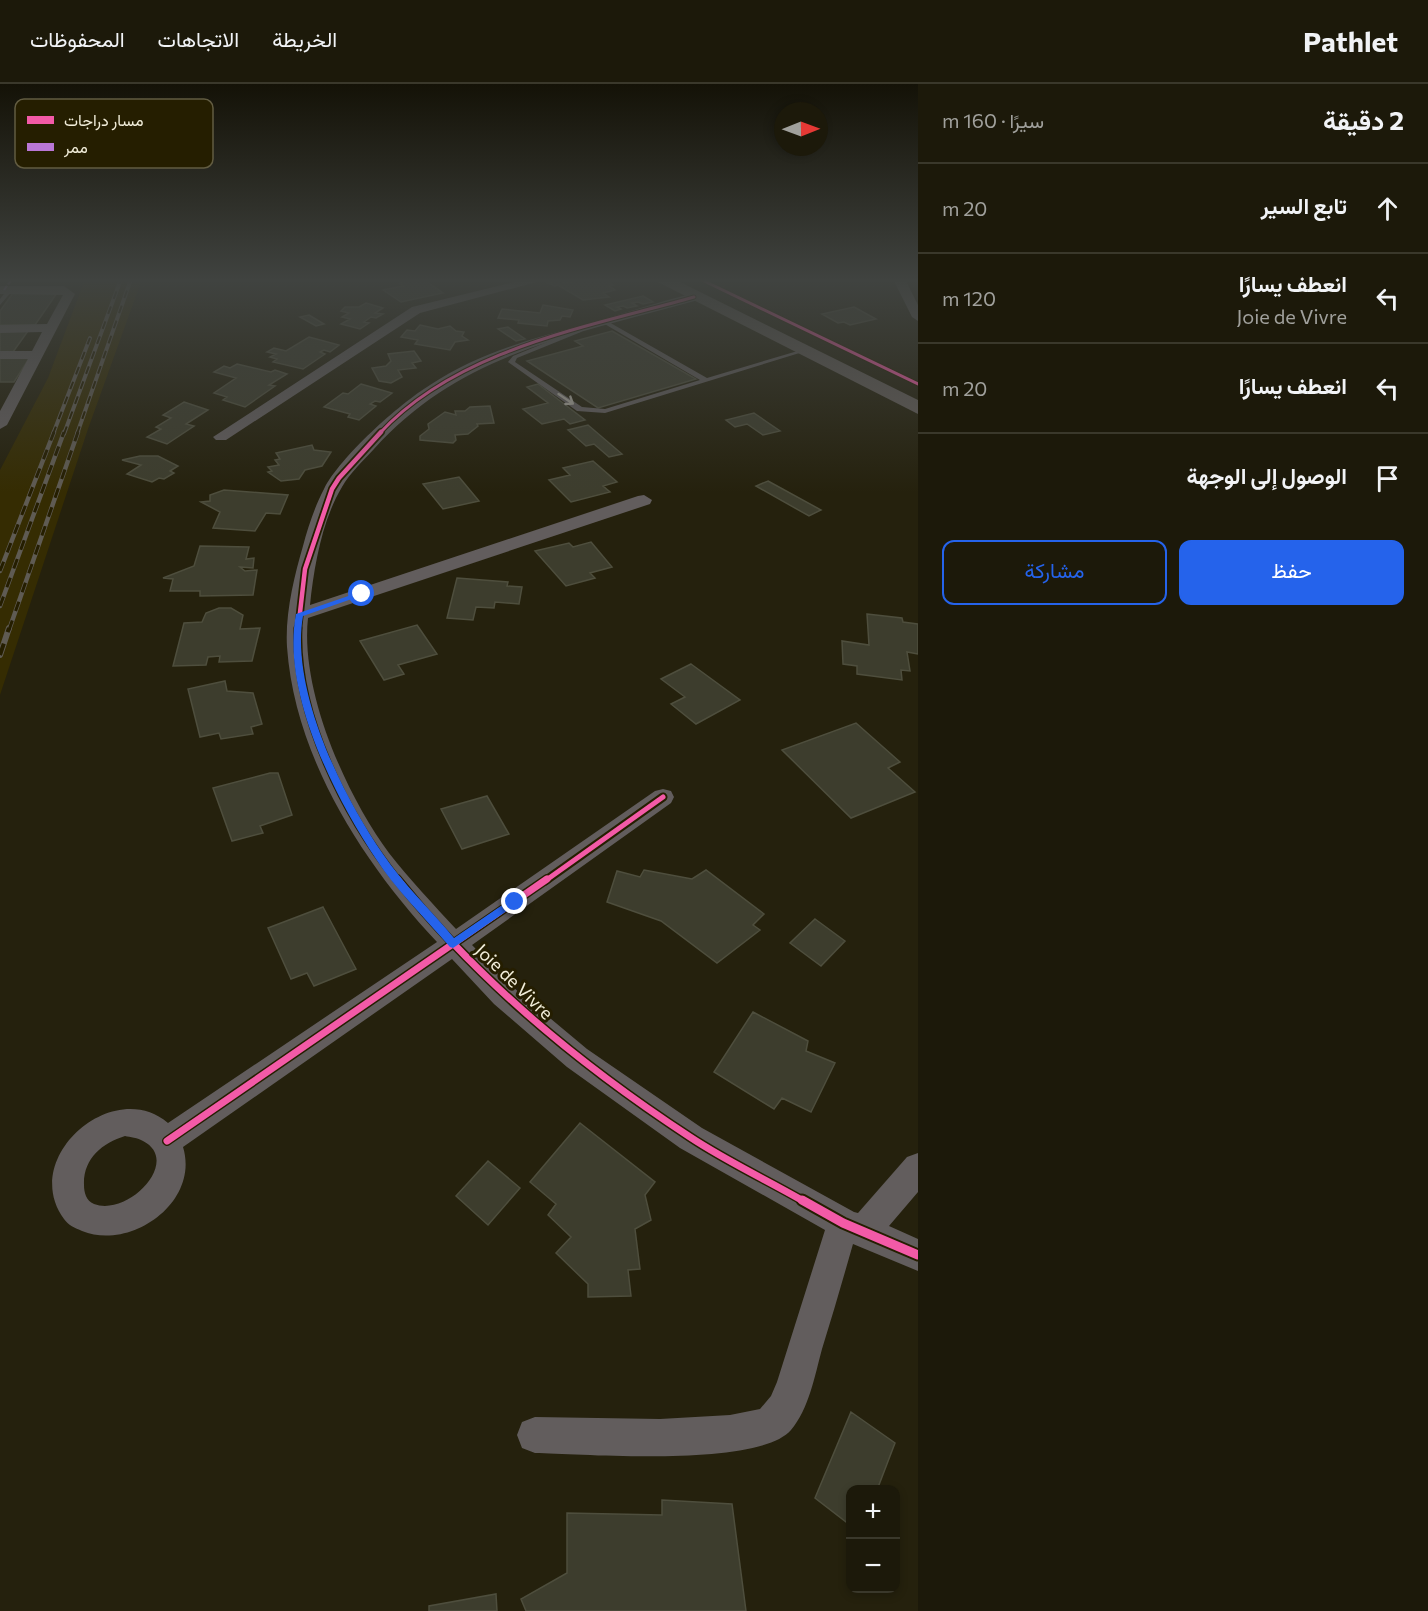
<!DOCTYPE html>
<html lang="ar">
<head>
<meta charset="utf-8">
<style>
  :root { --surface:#1c190a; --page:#252213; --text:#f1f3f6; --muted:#a0a09c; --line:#3a382b; --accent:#2563eb }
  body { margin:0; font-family:Commissioner,Vazirmatn,sans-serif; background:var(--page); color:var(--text); direction:rtl }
  .controls { position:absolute; right:18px; bottom:18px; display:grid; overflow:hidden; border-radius:12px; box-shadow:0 3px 9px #0003 }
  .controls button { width:54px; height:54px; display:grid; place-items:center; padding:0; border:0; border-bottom:2px solid var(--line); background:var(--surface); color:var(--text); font:30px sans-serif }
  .compass { position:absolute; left:774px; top:18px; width:54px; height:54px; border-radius:50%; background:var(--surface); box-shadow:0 3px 9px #0003; rotate:89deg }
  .stop { position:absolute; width:18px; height:18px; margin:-14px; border:4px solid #2563eb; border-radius:50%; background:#fff }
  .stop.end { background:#2563eb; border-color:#fff; box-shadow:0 2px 6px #0008 }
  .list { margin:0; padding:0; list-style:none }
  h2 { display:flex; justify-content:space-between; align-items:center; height:78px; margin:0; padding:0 24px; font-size:26px }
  h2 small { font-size:20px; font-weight:400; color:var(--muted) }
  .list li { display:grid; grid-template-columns:39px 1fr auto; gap:18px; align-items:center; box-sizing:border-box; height:90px; padding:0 24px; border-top:2px solid var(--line) }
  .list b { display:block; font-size:22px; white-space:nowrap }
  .list p { margin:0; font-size:20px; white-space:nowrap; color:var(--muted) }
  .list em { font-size:20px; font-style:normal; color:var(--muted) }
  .actions { display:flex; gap:12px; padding:18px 24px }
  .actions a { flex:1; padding:14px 0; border:2px solid var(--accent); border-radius:12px; text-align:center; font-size:21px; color:var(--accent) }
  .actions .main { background:var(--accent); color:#fff }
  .icon { flex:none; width:33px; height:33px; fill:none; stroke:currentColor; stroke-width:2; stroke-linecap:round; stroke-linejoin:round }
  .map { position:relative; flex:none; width:918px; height:1527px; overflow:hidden; direction:ltr }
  header { display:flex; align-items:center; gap:36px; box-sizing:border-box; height:84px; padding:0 30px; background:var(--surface); border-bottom:2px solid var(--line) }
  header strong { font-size:28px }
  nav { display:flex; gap:33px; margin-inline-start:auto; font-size:21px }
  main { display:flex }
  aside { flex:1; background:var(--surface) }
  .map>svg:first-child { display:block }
  .built { fill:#352c02 }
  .building { fill:#3d3d2d; stroke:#4e4e3d; stroke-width:1.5 }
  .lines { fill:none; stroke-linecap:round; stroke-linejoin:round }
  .lane { fill:#625d5d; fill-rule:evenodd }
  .street { fill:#625d5d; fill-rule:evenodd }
  .primary { fill:#625c58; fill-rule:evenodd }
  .rail-far2-casing { stroke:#5f5b53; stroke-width:4 }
  .rail-far1-casing { stroke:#5f5b53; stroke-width:4.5 }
  .rail-casing { stroke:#5f5b53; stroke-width:6 }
  .rail-far2 { stroke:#251e00; stroke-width:2; stroke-dasharray:8; stroke-linecap:butt }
  .rail-far1 { stroke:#251e00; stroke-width:3; stroke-dasharray:10; stroke-linecap:butt }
  .rail { stroke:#251e00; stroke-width:4; stroke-dasharray:12; stroke-linecap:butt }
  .quiet { stroke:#ba77d6; stroke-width:2; stroke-dasharray:5 2; stroke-linecap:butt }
  .cycleway-far4-casing { stroke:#251e00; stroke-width:5 }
  .cycleway-far3-casing { stroke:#251e00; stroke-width:8 }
  .cycleway-far2-casing { stroke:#251e00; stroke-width:9 }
  .cycleway-far1-casing { stroke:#251e00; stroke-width:10 }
  .cycleway-casing { stroke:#251e00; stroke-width:13 }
  .cycleway-far4 { stroke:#f35aa7; stroke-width:3 }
  .cycleway-far3 { stroke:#f35aa7; stroke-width:4.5 }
  .cycleway-far2 { stroke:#f35aa7; stroke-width:5 }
  .cycleway-far1 { stroke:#f35aa7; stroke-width:7 }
  .cycleway { stroke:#f35aa7; stroke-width:9 }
  .oneway { stroke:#aaa69c }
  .route { fill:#2563eb }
  .labels { text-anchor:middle; stroke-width:6; stroke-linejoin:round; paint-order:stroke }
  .street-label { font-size:18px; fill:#f2eeda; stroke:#251e00 }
  .key { fill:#251e00; stroke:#625c41; stroke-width:1.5 }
  .key-label { font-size:16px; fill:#f2eeda }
</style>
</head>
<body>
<header>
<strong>Pathlet</strong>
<nav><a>الخريطة</a><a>الاتجاهات</a><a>المحفوظات</a></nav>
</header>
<main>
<aside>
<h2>2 دقيقة<small>سيرًا · 160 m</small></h2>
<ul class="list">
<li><svg class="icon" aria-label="ahead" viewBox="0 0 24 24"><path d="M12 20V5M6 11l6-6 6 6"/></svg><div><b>تابع السير</b></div><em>20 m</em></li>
<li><svg class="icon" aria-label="left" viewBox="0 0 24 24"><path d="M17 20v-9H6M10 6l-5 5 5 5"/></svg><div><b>انعطف يسارًا</b><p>Joie de Vivre</p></div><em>120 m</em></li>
<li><svg class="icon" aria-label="left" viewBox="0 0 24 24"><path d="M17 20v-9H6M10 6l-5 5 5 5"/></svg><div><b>انعطف يسارًا</b></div><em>20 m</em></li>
<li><svg class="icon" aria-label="arrive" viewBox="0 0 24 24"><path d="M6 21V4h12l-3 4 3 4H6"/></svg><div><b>الوصول إلى الوجهة</b></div></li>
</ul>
<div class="actions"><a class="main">حفظ</a><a>مشاركة</a></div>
</aside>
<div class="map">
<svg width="918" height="1527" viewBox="0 0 918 1527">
  <rect width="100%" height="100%" fill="#25210d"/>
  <path class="built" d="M 85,195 L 142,195 L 88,345 L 0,611 L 0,386 L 48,294 Z"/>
  <path class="building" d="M 415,195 L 423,195 L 443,209 L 401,218 L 383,206 L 403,202 L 399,199 Z
    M 591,195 L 607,197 L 613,201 L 609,202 L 615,206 L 603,209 L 609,213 L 583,216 L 558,201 L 555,202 L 548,199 L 560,196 L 565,199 Z
    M 13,209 L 57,209 L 35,241 L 0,241 L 0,227 Z
    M 643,212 L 653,218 L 643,220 L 638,218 L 632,219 L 637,222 L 627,224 L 623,222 L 617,223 L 621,225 L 615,227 L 605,221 Z
    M 366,219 L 383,224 L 375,229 L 383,230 L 376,234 L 371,233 L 364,238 L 369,239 L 360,245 L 341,240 L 350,235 L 342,233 L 349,229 L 341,227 L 345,223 L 359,223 Z
    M 543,221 L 573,226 L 570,233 L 562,232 L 560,236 L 548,237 L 547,242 L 518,239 L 519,236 L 498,234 L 502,225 L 540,229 Z
    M 854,223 L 876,235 L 850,241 L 844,238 L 838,239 L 822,230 Z
    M 309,231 L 324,240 L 316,242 L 300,233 Z
    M 420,241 L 438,245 L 450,242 L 456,247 L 464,248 L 462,252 L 468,256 L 455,258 L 450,266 L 415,260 L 418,256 L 401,253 L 407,246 L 415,247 Z
    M 508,243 L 525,255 L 516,257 L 498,245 Z
    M 0,247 L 28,247 L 13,268 L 0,268 Z
    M 612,247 L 696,295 L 598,324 L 527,277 L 583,262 L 575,257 Z
    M 309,253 L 339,261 L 330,268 L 324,266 L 320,268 L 325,270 L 303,285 L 273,278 L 277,275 L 270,273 L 276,270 L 267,268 L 274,264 L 286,267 Z
    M 414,267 L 421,277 L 412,279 L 416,284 L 398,286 L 402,293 L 391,299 L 379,297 L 372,284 L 386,282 L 391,277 L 388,270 Z
    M 30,273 L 14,298 L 0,298 L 0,274 Z
    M 237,280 L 271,288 L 275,286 L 287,290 L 269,301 L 275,302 L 245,323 L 223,316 L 227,313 L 214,309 L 236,294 L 214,288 L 224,282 L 230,284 Z
    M 361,300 L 392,309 L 380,318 L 375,317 L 370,320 L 376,322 L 359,336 L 348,333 L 350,330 L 324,323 L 343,309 L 348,310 Z
    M 538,300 L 585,336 L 570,340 L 564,335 L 542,340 L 523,325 L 548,319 L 527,303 Z
    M 184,318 L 208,326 L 186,340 L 194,342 L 167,360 L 147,353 L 161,345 L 156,343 L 171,334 L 163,331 Z
    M 490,322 L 494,339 L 477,340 L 478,342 L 468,350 L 455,351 L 456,356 L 453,359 L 420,356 L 420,352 L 429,345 L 428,340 L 445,328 L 456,331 L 455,327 L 465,327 L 470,323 Z
    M 754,329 L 780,347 L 763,351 L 747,340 L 735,343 L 726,336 Z
    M 588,341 L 622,370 L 609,373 L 594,360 L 586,362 L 568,346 Z
    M 312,361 L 314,366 L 331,368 L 322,382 L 305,386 L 299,395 L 281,397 L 268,388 L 272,387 L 268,383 L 279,381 L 275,376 L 280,375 L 276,369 Z
    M 140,372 L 158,372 L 178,382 L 170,387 L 174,389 L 164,395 L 159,394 L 152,398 L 127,390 L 141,381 L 122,376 Z
    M 593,377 L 617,398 L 603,402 L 610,408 L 571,418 L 549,396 L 570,391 L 563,384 Z
    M 459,393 L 479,417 L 443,425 L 423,400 Z
    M 768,397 L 821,426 L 809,432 L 756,402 Z
    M 224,406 L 288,411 L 280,430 L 266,429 L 255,447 L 213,444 L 220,428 L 201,418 L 210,417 L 210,411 Z
    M 591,458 L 612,483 L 590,489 L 595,494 L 566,502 L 535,467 L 569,459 L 573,463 Z
    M 200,462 L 249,463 L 246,475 L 254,474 L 253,484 L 240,483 L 245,487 L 257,486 L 253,511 L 200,512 L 200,507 L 170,507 L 173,495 L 163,494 L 194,482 Z
    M 457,494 L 508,498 L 507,502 L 522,503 L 519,520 L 495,518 L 494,524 L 476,523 L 473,536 L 447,534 Z
    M 219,524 L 231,524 L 243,531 L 240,545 L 260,544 L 252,577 L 219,578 L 220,572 L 208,573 L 206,581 L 173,582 L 184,539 L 202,538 L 206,529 Z
    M 867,530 L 902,534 L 903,538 L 918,540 L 918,570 L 907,568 L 910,587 L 901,586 L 902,596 L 857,590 L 857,582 L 843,580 L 842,557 L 869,561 Z
    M 417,541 L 437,570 L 398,581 L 404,590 L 384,596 L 360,557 Z
    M 691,580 L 740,616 L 696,640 L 671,620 L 685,613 L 661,595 Z
    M 225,597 L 227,607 L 253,609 L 262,640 L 251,643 L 253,650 L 221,655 L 219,649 L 200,653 L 188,605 Z
    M 856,639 L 900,678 L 888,684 L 915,708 L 851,734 L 782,666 Z
    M 270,689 L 278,689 L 292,731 L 260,742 L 263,749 L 232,757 L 213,704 Z
    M 487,712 L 509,750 L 462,765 L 441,725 Z
    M 644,786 L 692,795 L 706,786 L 764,830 L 753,841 L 760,846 L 717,879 L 661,837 L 607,818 L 617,787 L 640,793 Z
    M 323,823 L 356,885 L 314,902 L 307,889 L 291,895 L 268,844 Z
    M 815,835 L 845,857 L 821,882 L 790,859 Z
    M 753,928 L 808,957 L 806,967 L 835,979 L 811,1028 L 782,1014 L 774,1025 L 714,988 Z
    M 580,1039 L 655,1098 L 645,1111 L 651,1136 L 635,1145 L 640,1185 L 628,1186 L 631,1212 L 588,1213 L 588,1200 L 556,1169 L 571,1153 L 548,1131 L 556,1120 L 530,1098 Z
    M 488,1077 L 520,1104 L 488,1141 L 456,1112 Z
    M 851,1328 L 895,1359 L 877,1406 L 850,1406 L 850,1441 L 815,1414 Z
    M 662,1416 L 732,1420 L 746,1527 L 526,1527 L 521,1515 L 567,1489 L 567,1429 L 662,1431 Z
    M 496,1510 L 497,1527 L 429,1527 L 429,1522 Z"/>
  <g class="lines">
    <path class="lane" d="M 8,205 L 13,206 L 0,221 L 0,215 Z
      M 603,237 L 607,237 L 707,294 L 801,266 L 806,267 L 605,329 L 577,327 L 508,278 L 513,272 L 579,245 L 582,247 L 581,248 L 517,274 L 515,278 L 582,323 L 605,325 L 700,296 L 603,239 Z"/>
    <path class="street" d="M 526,195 L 548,195 L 420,229 L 226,356 L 216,356 L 213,353 L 412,223 Z
      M 893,195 L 905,195 L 918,221 L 918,237 L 912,233 Z
      M 0,202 L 64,202 L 75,210 L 7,341 L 0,345 L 0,327 L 28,275 L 0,275 L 0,267 L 32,267 L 42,248 L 0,249 L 0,241 L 47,240 L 63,211 L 0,210 Z
      M 694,209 L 698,210 L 698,216 C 578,250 462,267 374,365 C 363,377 350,389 342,403 C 322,436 314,483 310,521 L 638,412 L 644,411 L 652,416 L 650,420 L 308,534 C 300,607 346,711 389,769 C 410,796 433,820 456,845 L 655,707 L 663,705 L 671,707 L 674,713 L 671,719 L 472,861 L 514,904 L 587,965 L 702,1044 L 854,1128 L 858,1129 L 907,1073 L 918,1069 L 918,1108 L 889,1142 L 918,1155 L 918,1187 L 853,1160 C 843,1195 833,1230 822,1265 C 815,1291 809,1325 791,1346 C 758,1384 586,1370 535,1369 L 522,1364 L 517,1351 L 522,1338 L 535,1333 L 660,1335 L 730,1331 L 760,1325 L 771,1312 L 777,1298 L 825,1146 L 680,1064 L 567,983 L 494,920 L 452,875 L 183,1063 C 200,1118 131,1167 82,1147 C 75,1144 68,1141 64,1135 C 19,1074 113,992 168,1039 L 437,858 C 363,779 295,674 287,563 C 285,530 294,493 303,462 C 308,443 315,422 324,405 C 340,373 399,320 430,301 C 478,269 531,255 586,240 C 622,230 658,218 694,209 ZM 125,1052 C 130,1053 138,1054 143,1057 C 182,1077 128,1133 94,1120 C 86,1117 84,1108 84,1101 C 83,1075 102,1059 125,1052 Z"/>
    <path class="primary" d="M 652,195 L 674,195 L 918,316 L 918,330 Z"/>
    <g class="rail-far2-casing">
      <path id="rail-far2" d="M 53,350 L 90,254
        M 64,350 L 121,195
        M 77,350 L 131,195"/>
    </g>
    <g class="rail-far1-casing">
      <path id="rail-far1" d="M 0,487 L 54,348
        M 0,522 L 64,348
        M 9,546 L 78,348"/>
    </g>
    <g class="rail-casing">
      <path id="rail" d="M 0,571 L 9,544"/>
    </g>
    <use href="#rail-far2" class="rail-far2"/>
    <use href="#rail-far1" class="rail-far1"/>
    <use href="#rail" class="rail"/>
    <path class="quiet" d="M 4,206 L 12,195"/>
    <g class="cycleway-far4-casing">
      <path id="cycleway-far4" d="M 700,195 L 918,300
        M 379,350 C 457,265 588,243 694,213"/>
    </g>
    <g class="cycleway-far3-casing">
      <path id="cycleway-far3" d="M 298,546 L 305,485 L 332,405 L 339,394 L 381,348"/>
    </g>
    <g class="cycleway-far2-casing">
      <path id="cycleway-far2" d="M 298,544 C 294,630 346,732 398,797
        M 545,797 L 663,713"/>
    </g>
    <g class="cycleway-far1-casing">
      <path id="cycleway-far1" d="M 397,795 C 479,898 580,981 690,1053 C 726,1077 767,1096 805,1118
        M 167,1057 L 547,795"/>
    </g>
    <g class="cycleway-casing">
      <path id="cycleway" d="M 802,1116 L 843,1139 L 918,1171"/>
    </g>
    <use href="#cycleway-far4" class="cycleway-far4"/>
    <use href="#cycleway-far3" class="cycleway-far3"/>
    <use href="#cycleway-far2" class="cycleway-far2"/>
    <use href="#cycleway-far1" class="cycleway-far1"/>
    <use href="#cycleway" class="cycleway"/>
  </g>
  <defs><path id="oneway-shaft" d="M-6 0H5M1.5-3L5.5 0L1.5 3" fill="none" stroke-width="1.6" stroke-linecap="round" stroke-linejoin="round" transform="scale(1.5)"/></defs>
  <use class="oneway" href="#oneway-shaft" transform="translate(566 315) rotate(34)"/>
  <linearGradient id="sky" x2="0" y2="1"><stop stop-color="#141207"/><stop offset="0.48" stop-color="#404340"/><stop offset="1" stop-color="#404340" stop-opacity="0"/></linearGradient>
  <rect width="918" height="409" fill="url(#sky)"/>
  <path class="route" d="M 360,508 L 366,510 L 303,532 C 290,605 342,711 383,770 C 403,800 431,826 454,854 L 511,815 L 519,815 L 520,818 L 453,864 L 450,863 C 425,834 396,806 376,775 C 334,712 281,607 296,530 Z"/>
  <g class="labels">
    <g class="street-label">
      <text transform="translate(514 898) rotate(44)" y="6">Joie de Vivre</text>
    </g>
  </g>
  <rect x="15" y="15" width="198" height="69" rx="9" class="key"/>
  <rect x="27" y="32" width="27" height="8" fill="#f35aa7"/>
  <rect x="27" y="59" width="27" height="8" fill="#ba77d6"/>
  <g class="key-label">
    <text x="64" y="42">مسار دراجات</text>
    <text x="64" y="69">ممر</text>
  </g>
</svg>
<div class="controls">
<button>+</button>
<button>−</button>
</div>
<svg class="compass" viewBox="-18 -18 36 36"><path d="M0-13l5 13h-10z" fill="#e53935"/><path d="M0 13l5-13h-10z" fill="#a0a09c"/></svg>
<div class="stop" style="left:362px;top:510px"></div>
<div class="stop end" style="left:515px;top:818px"></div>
</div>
</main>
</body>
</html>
